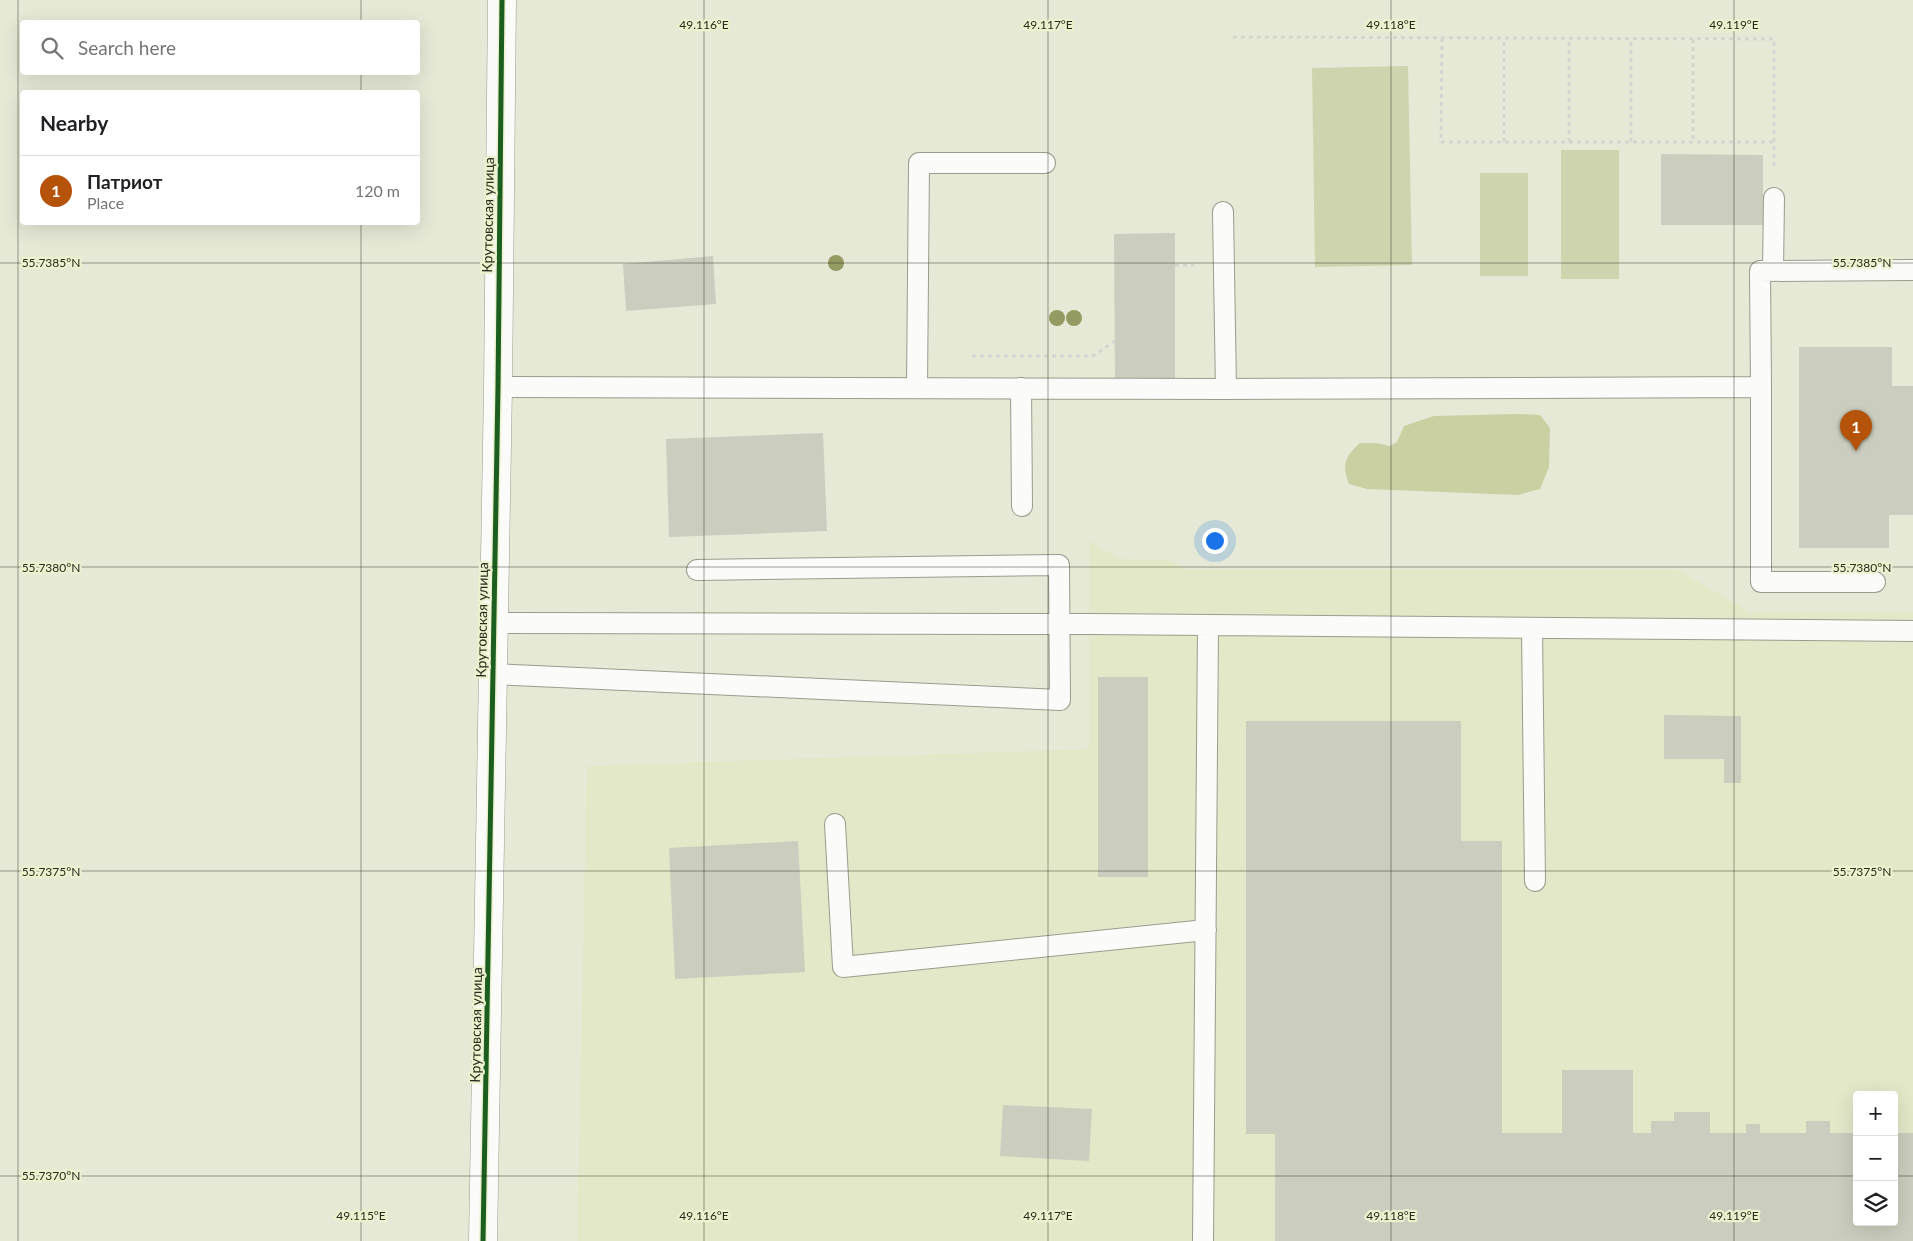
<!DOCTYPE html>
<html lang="en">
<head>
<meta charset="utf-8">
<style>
  :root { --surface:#fff; --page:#f6f6f6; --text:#202124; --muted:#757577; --line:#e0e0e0; --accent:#b45309 }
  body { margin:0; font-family:Lato,sans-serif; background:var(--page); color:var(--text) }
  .controls { position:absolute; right:15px; bottom:15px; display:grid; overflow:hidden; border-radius:5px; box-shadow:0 5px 20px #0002 }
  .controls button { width:45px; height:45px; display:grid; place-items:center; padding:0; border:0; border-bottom:1px solid var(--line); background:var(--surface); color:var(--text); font:25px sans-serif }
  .you { position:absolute; left:1214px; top:540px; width:18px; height:18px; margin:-12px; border:4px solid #fff; border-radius:50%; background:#1a73e8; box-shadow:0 0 0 8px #1a73e833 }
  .badge { display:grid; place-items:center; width:32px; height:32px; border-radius:50%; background:var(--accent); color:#fff; font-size:16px; font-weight:700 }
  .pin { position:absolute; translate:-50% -41px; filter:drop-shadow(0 1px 2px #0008) }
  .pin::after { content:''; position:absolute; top:26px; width:18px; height:15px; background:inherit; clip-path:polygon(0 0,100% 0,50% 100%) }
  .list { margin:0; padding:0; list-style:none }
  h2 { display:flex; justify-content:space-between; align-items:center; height:65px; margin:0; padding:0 20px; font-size:21px }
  h2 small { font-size:16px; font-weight:400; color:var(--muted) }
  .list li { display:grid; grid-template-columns:32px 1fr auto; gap:15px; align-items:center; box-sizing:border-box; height:70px; padding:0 20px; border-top:1px solid var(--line) }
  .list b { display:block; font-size:19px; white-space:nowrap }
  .list p { margin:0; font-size:16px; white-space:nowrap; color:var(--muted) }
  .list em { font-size:16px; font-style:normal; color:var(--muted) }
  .icon { flex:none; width:28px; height:28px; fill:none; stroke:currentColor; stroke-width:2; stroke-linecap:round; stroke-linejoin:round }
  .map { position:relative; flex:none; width:1913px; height:1241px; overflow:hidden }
  .search { position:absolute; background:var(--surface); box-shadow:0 5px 20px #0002; left:20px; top:20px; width:400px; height:55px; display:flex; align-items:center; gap:12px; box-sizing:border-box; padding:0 18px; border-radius:5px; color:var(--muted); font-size:19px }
  .panel { position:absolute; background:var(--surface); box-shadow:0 5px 20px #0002; left:20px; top:90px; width:400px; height:135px; border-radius:5px }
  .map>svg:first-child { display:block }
  .built { fill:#e3e8c9; fill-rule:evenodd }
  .green { fill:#ced4ae }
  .forest { fill:#cad0a1 }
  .building { fill:#cbcdbe }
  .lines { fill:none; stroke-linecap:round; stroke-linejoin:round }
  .service-casing { stroke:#9a9c8d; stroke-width:22 }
  .tertiary-casing { stroke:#9a9c8d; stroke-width:29 }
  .path { stroke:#d6d6d1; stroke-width:3; stroke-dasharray:4 4; stroke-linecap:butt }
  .service { stroke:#fbfcf9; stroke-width:20 }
  .tertiary { stroke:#fbfcf9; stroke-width:28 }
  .cycleway-casing { stroke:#ecf1ce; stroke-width:8 }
  .cycleway { stroke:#1b5e20; stroke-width:5 }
  .tree { fill:#959a62 }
  .ticks { fill:none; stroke:#282a1d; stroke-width:1; stroke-opacity:0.45 }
  .labels { text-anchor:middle; stroke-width:4.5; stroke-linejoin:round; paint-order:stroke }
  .street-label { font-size:14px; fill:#282a1d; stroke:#ecf1ce }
  .ticks-label { font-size:12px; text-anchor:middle; fill:#282a1d; stroke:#ecf1ce; stroke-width:4.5; stroke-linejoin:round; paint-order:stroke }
</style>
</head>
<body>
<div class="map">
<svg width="1913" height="1241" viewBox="0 0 1913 1241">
  <rect width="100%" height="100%" fill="#e6e9d6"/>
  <path class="built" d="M 1089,540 L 1120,559 L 1168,560 L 1188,570 L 1678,570 L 1750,612 L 1913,611 L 1913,1241 L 577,1241 L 587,766 L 1089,749 ZM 1857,1095 L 1894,1095 L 1894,1222 L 1857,1222 Z"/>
  <path class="green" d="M 1408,66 L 1412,265 L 1315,267 L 1312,68 Z
    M 1561,150 L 1619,150 L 1619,279 L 1561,279 Z
    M 1480,173 L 1528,173 L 1528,276 L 1480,276 Z"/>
  <path class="forest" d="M 1518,414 L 1540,415 L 1550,428 L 1549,467 L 1540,489 L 1518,495 L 1367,489 L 1349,484 C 1342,465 1344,457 1360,443 L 1376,443 L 1390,446 L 1397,442 L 1404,426 L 1434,416 Z"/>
  <path class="building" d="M 1661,154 L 1763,155 L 1763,225 L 1661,225 Z
    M 1175,233 L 1175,380 L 1115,380 L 1114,234 Z
    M 713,256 L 716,304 L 626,311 L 623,264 Z
    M 1799,347 L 1892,347 L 1892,386 L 1913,386 L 1913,515 L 1889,515 L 1889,548 L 1799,548 Z
    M 823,433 L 827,531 L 669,537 L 666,439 Z
    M 1098,677 L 1148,677 L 1148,877 L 1098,877 Z
    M 1664,715 L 1741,716 L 1741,783 L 1724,783 L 1724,759 L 1664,759 Z
    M 1246,721 L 1461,721 L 1461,841 L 1502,841 L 1502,1133 L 1562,1133 L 1562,1070 L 1633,1070 L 1633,1133 L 1651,1133 L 1651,1121 L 1674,1121 L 1674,1112 L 1710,1112 L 1710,1133 L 1746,1133 L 1746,1124 L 1760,1124 L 1760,1133 L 1806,1133 L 1806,1121 L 1830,1121 L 1830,1133 L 1857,1133 L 1857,1222 L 1894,1222 L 1894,1133 L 1913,1133 L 1913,1241 L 1275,1241 L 1275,1134 L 1246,1134 Z
    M 798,841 L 805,972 L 675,979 L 669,848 Z
    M 1003,1105 L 1092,1109 L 1089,1161 L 1000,1156 Z"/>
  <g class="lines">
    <g class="service-casing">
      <path id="service" d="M 1223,212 L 1226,389
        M 1773,271 L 1774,198
        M 498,387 L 1226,389 L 1761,387 L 1760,271 L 1913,270
        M 1761,387 L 1761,582 L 1875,582
        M 917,388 L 919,163 L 1045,163
        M 1021,388 L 1022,506
        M 493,623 L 1089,624 L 1913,631
        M 1532,628 L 1535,881
        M 493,674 L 1060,700 L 1059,565 L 697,570
        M 835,824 L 843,967 L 1206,930
        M 1203,1241 L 1208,626"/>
    </g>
    <g class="tertiary-casing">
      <path id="tertiary" d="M 483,1241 L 498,387 L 502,0"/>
    </g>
    <path class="path" d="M 1233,37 L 1774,39 L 1774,170
      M 1442,38 L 1441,142 L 1774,142
      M 1693,39 L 1693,142
      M 1504,142 L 1504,38
      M 1569,142 L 1569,38
      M 1631,142 L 1631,38
      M 1175,265 L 1194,265
      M 972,356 L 1093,356 L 1115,341"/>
    <use href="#service" class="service"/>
    <use href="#tertiary" class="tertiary"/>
    <g class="cycleway-casing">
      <path id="cycleway" d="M 483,1241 L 498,387 L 502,0"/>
    </g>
    <use href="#cycleway" class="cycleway"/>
  </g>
  <g class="tree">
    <circle cx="836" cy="263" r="8"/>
    <circle cx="1057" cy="318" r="8"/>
    <circle cx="1074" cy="318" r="8"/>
  </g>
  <path class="ticks" d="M 18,0 L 18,1241M 361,0 L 361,22M 704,0 L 704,1241M 1048,0 L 1048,1241M 1391,0 L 1391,1241M 1734,0 L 1734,1241M 361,72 L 361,92M 361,222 L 361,1241M 0,263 L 1913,263M 0,567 L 1913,567M 0,871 L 1913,871M 0,1176 L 1857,1176M 1894,1176 L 1913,1176"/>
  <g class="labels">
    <g class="street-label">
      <text transform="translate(488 215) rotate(-89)" y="5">Крутовская улица</text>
      <text transform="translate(482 620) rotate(-89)" y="5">Крутовская улица</text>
      <text transform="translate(476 1025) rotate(-89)" y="5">Крутовская улица</text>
    </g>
  </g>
  <g class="ticks-label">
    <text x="704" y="29">49.116°E</text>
    <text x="1048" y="29">49.117°E</text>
    <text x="1391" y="29">49.118°E</text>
    <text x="1734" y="29">49.119°E</text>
    <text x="51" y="267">55.7385°N</text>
    <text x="1862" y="267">55.7385°N</text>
    <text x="51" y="572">55.7380°N</text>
    <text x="1862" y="572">55.7380°N</text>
    <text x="51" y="876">55.7375°N</text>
    <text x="1862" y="876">55.7375°N</text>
    <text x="51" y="1180">55.7370°N</text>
    <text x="361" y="1220">49.115°E</text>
    <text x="704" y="1220">49.116°E</text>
    <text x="1048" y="1220">49.117°E</text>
    <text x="1391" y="1220">49.118°E</text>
    <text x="1734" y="1220">49.119°E</text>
  </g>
</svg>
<div class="controls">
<button>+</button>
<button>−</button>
<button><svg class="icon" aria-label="layers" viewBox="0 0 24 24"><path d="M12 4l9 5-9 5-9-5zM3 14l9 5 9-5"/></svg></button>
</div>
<div class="you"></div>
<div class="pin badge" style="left:1856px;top:451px">1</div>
<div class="search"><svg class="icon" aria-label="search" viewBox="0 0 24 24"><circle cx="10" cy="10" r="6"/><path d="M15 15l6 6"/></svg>Search here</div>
<section class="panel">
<h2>Nearby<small></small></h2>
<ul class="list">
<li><span class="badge">1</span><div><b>Патриот</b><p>Place</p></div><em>120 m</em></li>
</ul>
</section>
</div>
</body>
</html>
